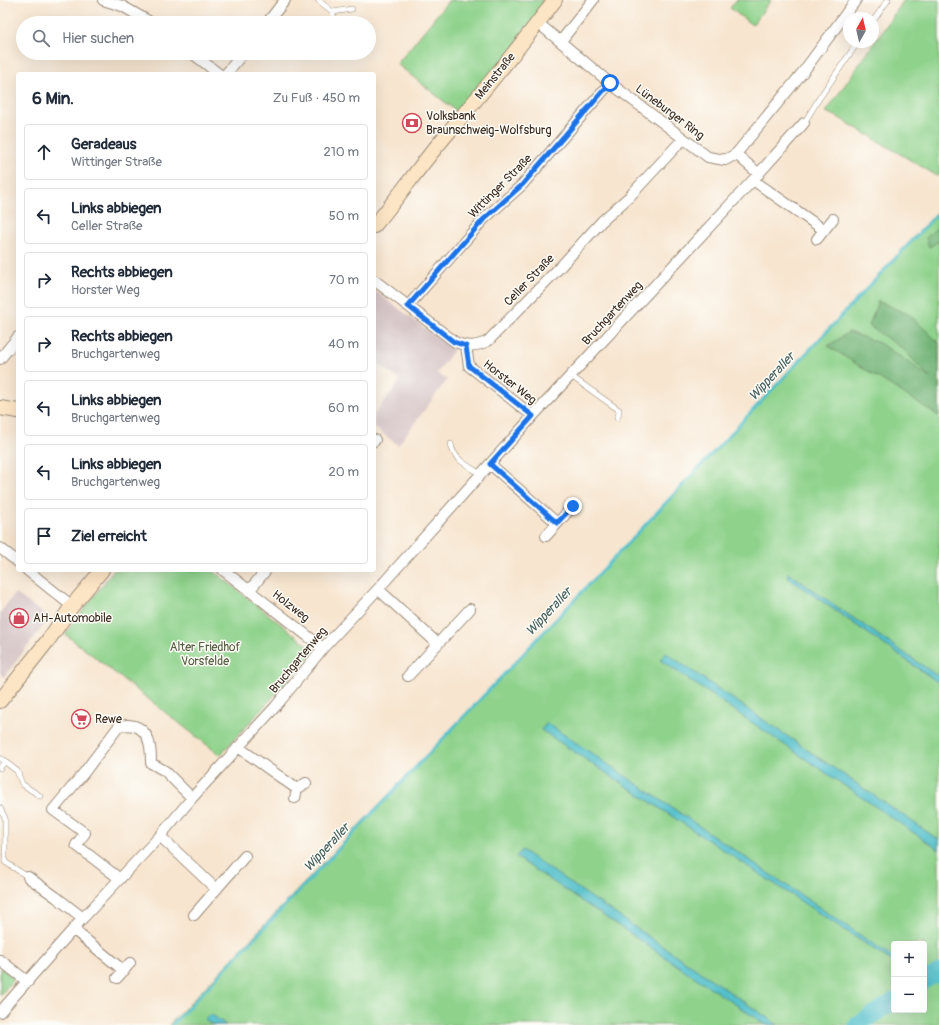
<!DOCTYPE html>
<html lang="de">
<head>
<meta charset="utf-8">
<style>
  :root { --surface:#fff; --page:#f2f2f3; --text:#1f2937; --muted:#747a83; --line:#e0e1e3 }
  body { margin:0; font-family:Pangolin,sans-serif; background:var(--page); color:var(--text) }
  .controls { position:absolute; right:12px; bottom:12px; display:grid; overflow:hidden; border-radius:4px; box-shadow:0 4px 16px #0002 }
  .controls button { width:36px; height:36px; display:grid; place-items:center; padding:0; border:0; border-bottom:1px solid var(--line); background:var(--surface); color:var(--text); font:20px sans-serif }
  .compass { position:absolute; left:843px; top:12px; width:36px; height:36px; border-radius:50%; background:var(--surface); box-shadow:0 4px 16px #0002; rotate:8deg }
  .stop { position:absolute; width:12px; height:12px; margin:-9px; border:3px solid #1a73e8; border-radius:50%; background:#fff }
  .stop.end { background:#1a73e8; border-color:#fff; box-shadow:0 1px 4px #0008 }
  .list { margin:0; padding:0; list-style:none }
  h2 { display:flex; justify-content:space-between; align-items:center; height:52px; margin:0; padding:0 16px; font-size:17px }
  h2 small { font-size:13px; font-weight:400; color:var(--muted) }
  .list li { display:grid; grid-template-columns:26px 1fr auto; gap:12px; align-items:center; box-sizing:border-box; height:56px; margin:0 8px 8px; padding:0 8px; border:1px solid var(--line); border-radius:4px }
  .list b { display:block; font-size:15px; white-space:nowrap }
  .list p { margin:0; font-size:13px; white-space:nowrap; color:var(--muted) }
  .list em { font-size:13px; font-style:normal; color:var(--muted) }
  .icon { flex:none; width:22px; height:22px; fill:none; stroke:currentColor; stroke-width:2; stroke-linecap:round; stroke-linejoin:round }
  .map { position:relative; flex:none; width:939px; height:1025px; overflow:hidden }
  .search { position:absolute; background:var(--surface); box-shadow:0 4px 16px #0002; left:16px; top:16px; width:360px; height:44px; display:flex; align-items:center; gap:10px; box-sizing:border-box; padding:0 14px; border-radius:22px; color:var(--muted); font-size:15px }
  .panel { position:absolute; background:var(--surface); box-shadow:0 4px 16px #0002; left:16px; top:72px; width:360px; height:500px; border-radius:4px }
  .map>svg:first-child { display:block }
  .industrial { fill:#d2bfc1 }
  .green { fill:#8ed28b; stroke:#647e54; fill-rule:evenodd }
  .forest { fill:#72b477; stroke:#566f4a }
  .water { fill:#52c0cb; stroke:#467574 }
  .lines { fill:none; stroke-linecap:round; stroke-linejoin:round }
  .stream { stroke:#52c0cb; stroke-width:3 }
  .river { stroke:#52c0cb; stroke-width:17 }
  .lane-casing { stroke:#998876; stroke-width:6 }
  .street-casing { stroke:#998876; stroke-width:12 }
  .secondary-casing { stroke:#998876; stroke-width:16 }
  .lane { stroke:#fff; stroke-width:5 }
  .street { stroke:#fff; stroke-width:10 }
  .secondary { stroke:#fce5c4; stroke-width:14 }
  .route { stroke:#1a73e8; stroke-width:5 }
  .labels { text-anchor:middle; stroke-width:3; stroke-linejoin:round; paint-order:stroke }
  .street-label { font-size:12px; fill:#3b2a1e; stroke:#fdfcf7 }
  .poi-label { font-size:12px; fill:#3b2a1e; stroke:#fdfcf7; text-anchor:start }
  .park-label { font-size:12px; fill:#545c3f; stroke:#fdfcf7 }
  .water-label { font-size:13px; font-style:italic; fill:#435e5b; stroke:#fdfcf7 }
</style>
</head>
<body>
<div class="map">
<svg width="939" height="1025" viewBox="0 0 939 1025">
  <rect width="100%" height="100%" fill="#fdfcf7"/>
  <filter id="ink" filterUnits="userSpaceOnUse"><feTurbulence type="fractalNoise" baseFrequency=".025" numOctaves="2"/><feDisplacementMap in="SourceGraphic" scale="8" xChannelSelector="R" yChannelSelector="G"/><feConvolveMatrix kernelMatrix="1 2 1 2 8 2 1 2 1" color-interpolation-filters="sRGB"/></filter>
  <filter id="wash" filterUnits="userSpaceOnUse"><feTurbulence type="fractalNoise" baseFrequency=".012" numOctaves="4" result="noise"/><feDisplacementMap in="SourceGraphic" scale="16" xChannelSelector="R" yChannelSelector="G"/><feGaussianBlur stdDeviation="0.9" result="paint"/><feColorMatrix in="noise" values="0 0 0 0 0 0 0 0 0 0 0 0 0 0 0 0 0 1.4 0 .05"/><feComposite in="paint" operator="in"/></filter>
  <g filter="url(#wash)">
    <rect width="100%" height="100%" fill="#f7e5cf"/>
    <path class="industrial" d="M 374,290 L 454,350 L 437,373 L 447,380 L 398,445 L 374,427 L 374,415 L 400,380 L 374,361 Z
      M 15,593 L 49,618 L 4,677 L 0,673 L 0,613 Z"/>
    <path class="green" d="M 449,0 L 551,0 L 461,115 L 397,64 Z
      M 737,0 L 771,0 L 752,25 L 730,8 Z
      M 904,0 L 939,0 L 939,177 L 836,116 L 826,112 Z
      M 939,210 L 939,1025 L 169,1025 L 631,540 ZM 894,944 L 924,944 L 924,1010 L 894,1010 Z
      M 114,570 L 212,570 L 315,651 L 220,755 L 65,634 Z
      M 0,968 L 14,978 L 0,996 Z"/>
    <path class="forest" d="M 939,225 L 939,241 L 929,247 L 926,238 Z
      M 878,301 L 910,315 L 939,343 L 939,416 L 828,346 L 849,332 L 879,343 L 904,359 L 930,378 L 903,349 L 869,326 Z"/>
    <path class="water" d="M 788,573 L 939,677 L 939,683 L 787,577 Z
      M 666,653 L 939,840 L 939,850 L 660,660 Z
      M 547,723 L 894,958 L 894,959 L 890,960 L 541,730 Z
      M 522,850 L 778,1025 L 766,1025 L 516,857 Z
      M 211,1014 L 226,1025 L 213,1025 L 204,1019 Z"/>
    <g class="lines">
      <path class="stream" d="M 172,1025 L 631,540 L 939,212"/>
      <path class="river" d="M 924,981 L 939,972
        M 857,1025 L 894,1001"/>
    </g>
  </g>
  <g filter="url(#ink)">
    <g class="lines">
      <g class="lane-casing">
        <path id="lane" d="M 318,0 L 333,12 L 352,9
          M 333,12 L 334,23
          M 873,21 L 888,0
          M 804,123 L 820,97 L 858,42
          M 571,376 L 619,410 L 619,413 L 617,418
          M 451,444 C 453,459 468,466 481,474
          M 0,758 L 17,771 L 22,784 L 40,796
          M 0,768 L 5,761
          M 0,808 L 5,818 L 5,862 L 28,877"/>
      </g>
      <g class="street-casing">
        <path id="street" d="M 103,0 L 122,6 L 152,23
          M 267,23 L 285,0
          M 538,23 L 610,83 L 708,157 L 725,160 L 736,154 L 759,174
          M 561,41 L 593,0
          M 192,53 L 219,74
          M 226,74 L 243,53
          M 736,154 L 803,72 L 856,0
          M 753,180 L 824,230
          M 817,239 L 833,219
          M 374,280 L 455,342 C 467,347 476,347 488,341 L 562,265 L 602,221 L 629,197 L 683,139
          M 408,306 L 484,219 L 522,185 L 610,83
          M 466,346 L 469,366 L 533,416
          M 0,359 L 18,337
          M 374,441 L 375,440
          M 490,464 L 557,523
          M 546,536 L 573,506
          M 0,548 L 18,562
          M 27,570 L 72,606
          M 223,570 L 323,648
          M 378,589 L 438,644
          M 249,591 L 266,570
          M 408,676 L 470,609
          M 238,747 L 297,789
          M 295,798 L 297,789 L 306,783
          M 160,836 L 216,889
          M 28,877 L 56,897 L 83,918
          M 120,879 L 76,845 L 85,833 L 53,810 L 83,774 L 119,726 C 126,725 133,724 139,728 C 151,735 151,752 151,763 L 165,771 L 192,798
          M 194,915 L 245,856
          M 74,930 L 124,971
          M 0,960 L 28,982
          M 117,978 L 130,963
          M 0,1012 L 83,918 L 160,836 L 192,798 L 276,706 L 323,648 L 378,589 L 533,416 L 753,180 L 804,123"/>
      </g>
      <g class="secondary-casing">
        <path id="secondary" d="M 374,226 C 398,198 418,168 442,140 C 481,94 519,48 555,0
          M 0,408 L 18,411
          M 0,701 L 49,639 L 72,606 L 102,570"/>
      </g>
      <use href="#lane" class="lane"/>
      <use href="#street" class="street"/>
      <use href="#secondary" class="secondary"/>
    </g>
  </g>
  <g class="lines" filter="url(#ink)">
    <path class="route" d="M 573,506 L 557,523 L 490,464 L 533,416 L 469,366 L 466,346 L 454,342 L 408,306 L 484,219 L 522,185 L 610,83"/>
  </g>
  <defs>
    <g id="bank-ring" transform="scale(1)"><circle r="9.5" fill="#fdfcf7" stroke="#d1495b" stroke-width="1.5"/><path d="M-6-4H6V4H-6ZM0-2.3a2.3 2.3 0 1 0 0 4.6a2.3 2.3 0 1 0 0-4.6Z" fill="#d1495b"/></g>
    <g id="shop-ring" transform="scale(1)"><circle r="9.5" fill="#fdfcf7" stroke="#d1495b" stroke-width="1.5"/><path d="M-5-2.5h2.3a2.7 3.5 0 0 1 5.4 0H5L5.5 6h-11ZM-1.5-2.5h3a1.5 2.3 0 0 0-3 0Z" fill="#d1495b"/></g>
    <g id="supermarket-ring" transform="scale(1)"><circle r="9.5" fill="#fdfcf7" stroke="#d1495b" stroke-width="1.5"/><path d="M-6-5.5h2.5l.6 2H6L4.5 2H-2.5L-4.4-4H-6ZM-1.5 3.2a1.3 1.3 0 1 0 .1 0ZM3 3.2a1.3 1.3 0 1 0 .1 0Z" fill="#d1495b"/></g>
  </defs>
  <g fill-rule="evenodd">
    <use href="#bank-ring" x="412" y="123"/>
    <use href="#shop-ring" x="19" y="618"/>
    <use href="#supermarket-ring" x="81" y="719"/>
  </g>
  <g class="labels">
    <g class="street-label">
      <text transform="translate(495 76) rotate(-51)" y="4">Meinstraße</text>
      <text transform="translate(670 112) rotate(37)" y="4">Lüneburger Ring</text>
      <text transform="translate(500 186) rotate(-45)" y="4">Wittinger Straße</text>
      <text transform="translate(529 280) rotate(-46)" y="4">Celler Straße</text>
      <text transform="translate(612 313) rotate(-47)" y="4">Bruchgartenweg</text>
      <text transform="translate(510 382) rotate(38)" y="4">Horster Weg</text>
      <text transform="translate(291 606) rotate(38)" y="4">Holzweg</text>
      <text transform="translate(298 660) rotate(-50)" y="4">Bruchgartenweg</text>
    </g>
    <g class="poi-label">
      <text x="426" y="120">Volksbank<tspan x="426" dy="14">Braunschweig-Wolfsburg</tspan></text>
      <text x="33" y="622">AH-Automobile</text>
      <text x="95" y="723">Rewe</text>
    </g>
    <g class="park-label">
      <text x="205" y="651">Alter Friedhof<tspan x="205" dy="14">Vorsfelde</tspan></text>
    </g>
    <g class="water-label">
      <text transform="translate(771 376) rotate(-47)" y="5">Wipperaller</text>
      <text transform="translate(548 611) rotate(-47)" y="5">Wipperaller</text>
      <text transform="translate(326 847) rotate(-47)" y="5">Wipperaller</text>
    </g>
  </g>
</svg>
<div class="controls">
<button>+</button>
<button>−</button>
</div>
<svg class="compass" viewBox="-18 -18 36 36"><path d="M0-13l5 13h-10z" fill="#e53935"/><path d="M0 13l5-13h-10z" fill="#747a83"/></svg>
<div class="stop" style="left:610px;top:83px"></div>
<div class="stop end" style="left:573px;top:506px"></div>
<div class="search"><svg class="icon" aria-label="search" viewBox="0 0 24 24"><circle cx="10" cy="10" r="6"/><path d="M15 15l6 6"/></svg>Hier suchen</div>
<section class="panel">
<h2>6 Min.<small>Zu Fuß · 450 m</small></h2>
<ul class="list">
<li><svg class="icon" aria-label="ahead" viewBox="0 0 24 24"><path d="M12 20V5M6 11l6-6 6 6"/></svg><div><b>Geradeaus</b><p>Wittinger Straße</p></div><em>210 m</em></li>
<li><svg class="icon" aria-label="left" viewBox="0 0 24 24"><path d="M17 20v-9H6M10 6l-5 5 5 5"/></svg><div><b>Links abbiegen</b><p>Celler Straße</p></div><em>50 m</em></li>
<li><svg class="icon" aria-label="right" viewBox="0 0 24 24"><path d="M7 20v-9h11M14 6l5 5-5 5"/></svg><div><b>Rechts abbiegen</b><p>Horster Weg</p></div><em>70 m</em></li>
<li><svg class="icon" aria-label="right" viewBox="0 0 24 24"><path d="M7 20v-9h11M14 6l5 5-5 5"/></svg><div><b>Rechts abbiegen</b><p>Bruchgartenweg</p></div><em>40 m</em></li>
<li><svg class="icon" aria-label="left" viewBox="0 0 24 24"><path d="M17 20v-9H6M10 6l-5 5 5 5"/></svg><div><b>Links abbiegen</b><p>Bruchgartenweg</p></div><em>60 m</em></li>
<li><svg class="icon" aria-label="left" viewBox="0 0 24 24"><path d="M17 20v-9H6M10 6l-5 5 5 5"/></svg><div><b>Links abbiegen</b><p>Bruchgartenweg</p></div><em>20 m</em></li>
<li><svg class="icon" aria-label="arrive" viewBox="0 0 24 24"><path d="M6 21V4h12l-3 4 3 4H6"/></svg><div><b>Ziel erreicht</b></div></li>
</ul>
</section>
</div>
</body>
</html>
